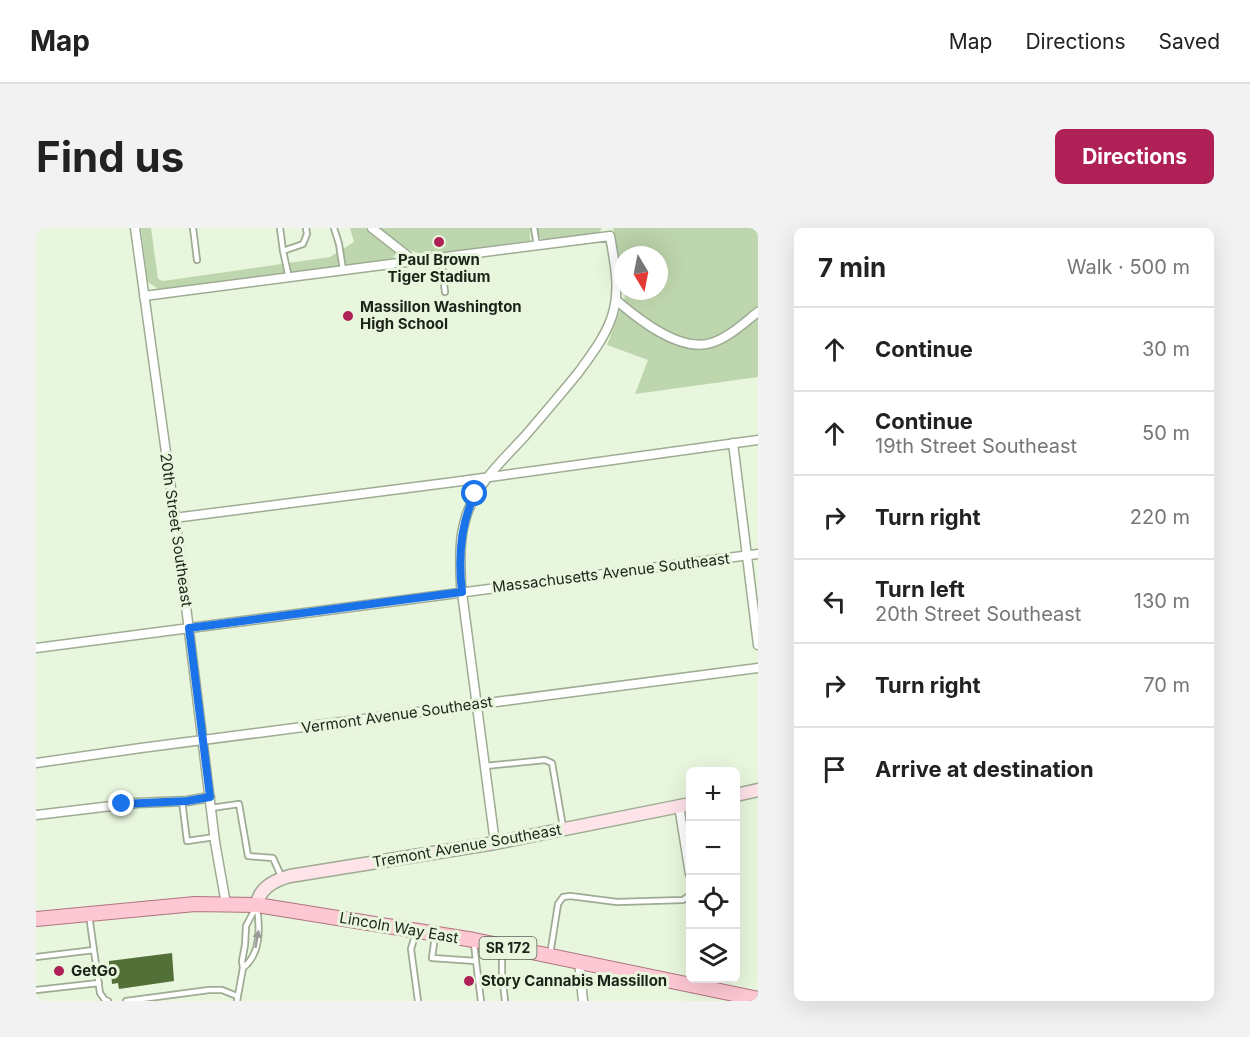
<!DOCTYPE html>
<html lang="en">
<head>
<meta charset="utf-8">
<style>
  :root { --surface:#fff; --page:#f2f2f2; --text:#222; --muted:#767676; --line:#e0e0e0; --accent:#af2056 }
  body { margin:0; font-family:Inter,sans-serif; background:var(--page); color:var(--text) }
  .controls { position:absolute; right:18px; bottom:18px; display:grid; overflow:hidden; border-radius:9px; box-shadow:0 6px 24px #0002 }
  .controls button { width:54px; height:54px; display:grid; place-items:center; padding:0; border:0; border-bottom:2px solid var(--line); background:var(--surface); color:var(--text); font:30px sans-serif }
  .compass { position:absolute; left:578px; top:18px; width:54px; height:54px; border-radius:50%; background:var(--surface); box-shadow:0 6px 24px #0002; rotate:170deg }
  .stop { position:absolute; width:18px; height:18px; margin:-14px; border:4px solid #1a73e8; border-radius:50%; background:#fff }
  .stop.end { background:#1a73e8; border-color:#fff; box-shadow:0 2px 6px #0008 }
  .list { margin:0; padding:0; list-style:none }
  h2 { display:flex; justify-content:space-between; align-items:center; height:78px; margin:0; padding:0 24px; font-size:26px }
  h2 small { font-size:20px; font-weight:400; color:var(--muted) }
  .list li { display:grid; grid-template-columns:39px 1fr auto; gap:18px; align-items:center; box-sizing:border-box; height:84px; padding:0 24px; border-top:2px solid var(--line) }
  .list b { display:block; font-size:22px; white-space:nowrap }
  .list p { margin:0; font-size:20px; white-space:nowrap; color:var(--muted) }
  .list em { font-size:20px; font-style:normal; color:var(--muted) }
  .icon { flex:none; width:33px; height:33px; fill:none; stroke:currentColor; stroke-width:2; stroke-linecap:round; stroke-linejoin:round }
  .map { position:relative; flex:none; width:722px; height:773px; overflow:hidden; border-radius:9px }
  header { display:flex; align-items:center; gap:36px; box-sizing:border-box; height:84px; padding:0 30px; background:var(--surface); border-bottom:2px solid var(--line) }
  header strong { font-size:28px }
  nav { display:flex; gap:33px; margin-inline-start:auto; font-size:21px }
  .intro { display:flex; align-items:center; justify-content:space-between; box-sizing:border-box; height:144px; padding:0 36px }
  h1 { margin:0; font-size:42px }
  .button { padding:15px 27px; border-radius:9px; background:var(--accent); color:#fff; font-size:21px; font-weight:700 }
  main { display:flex; gap:36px; padding:0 36px }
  aside { flex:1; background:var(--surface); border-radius:9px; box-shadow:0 6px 24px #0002 }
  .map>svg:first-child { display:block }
  .green { fill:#bed6ad }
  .building { fill:#527038 }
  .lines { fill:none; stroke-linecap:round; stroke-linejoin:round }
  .lane-casing { stroke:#9eac94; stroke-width:8 }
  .street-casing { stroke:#9eac94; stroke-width:11 }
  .secondary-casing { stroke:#9eac94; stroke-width:15 }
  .primary-casing { stroke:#ae757f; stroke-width:16 }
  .lane { stroke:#fff; stroke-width:4.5 }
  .street { stroke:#fff; stroke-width:8 }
  .secondary { stroke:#fee3e9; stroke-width:12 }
  .primary { stroke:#fdc7d3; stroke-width:14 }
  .oneway { fill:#9a9c98 }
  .route { stroke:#1a73e8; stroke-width:8 }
  .poi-dot { fill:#af2056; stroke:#e8f6dd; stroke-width:2 }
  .labels { text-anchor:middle; stroke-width:6; stroke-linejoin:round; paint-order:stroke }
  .shield { fill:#e8f6dd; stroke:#5b6254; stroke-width:1.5 }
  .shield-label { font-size:14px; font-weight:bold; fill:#1e231a }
  .poi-label { font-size:15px; font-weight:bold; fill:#1e231a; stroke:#e8f6dd; text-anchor:start }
  .street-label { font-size:15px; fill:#1e231a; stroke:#e8f6dd }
</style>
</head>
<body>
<header>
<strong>Map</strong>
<nav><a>Map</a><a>Directions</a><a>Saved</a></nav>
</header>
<div class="intro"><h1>Find us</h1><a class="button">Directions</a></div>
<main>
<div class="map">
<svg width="722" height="773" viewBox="0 0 722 773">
  <rect width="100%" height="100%" fill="#e8f6dd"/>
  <path class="green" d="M 105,0 L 115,0 L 122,51 L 127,53 L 294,29 L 318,14 L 314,0 L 329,0 L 361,24 L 357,30 L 352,32 L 123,61 L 113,55 L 111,50 Z
    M 341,0 L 494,0 L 494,13 L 389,27 L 373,22 Z
    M 501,0 L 566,0 L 563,5 L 506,12 L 502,7 Z
    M 577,0 L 722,0 L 722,149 L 599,166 L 612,132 L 571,117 L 589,69 L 588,63 L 623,63 L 623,27 L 587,27 L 587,56 Z"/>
  <path class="building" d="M 136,725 L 138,753 L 83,761 L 82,755 L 76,756 L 75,744 L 73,744 L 73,733 Z"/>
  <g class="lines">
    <g class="lane-casing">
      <path id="lane" d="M 157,0 L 161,32
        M 244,0 L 247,23
        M 298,0 L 303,16 L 307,42
        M 498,0 L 501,18
        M 405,30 L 409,64
        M 253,50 L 247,23 L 267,16 L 271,6 L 270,0
        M 449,538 L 509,532 L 516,535 L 527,599
        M 146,573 L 151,613 L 179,609
        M 175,580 L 203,576 L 212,628 L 237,630 L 246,650
        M 53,687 L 64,765 L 69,772 L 72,773
        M 380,704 L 375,721 L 382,773
        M 399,708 L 396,730 L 440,733 L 445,773
        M 438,715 L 440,733
        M 466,721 L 466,745 L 469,773
        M 514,727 L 522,676 L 527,669 L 534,668 L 581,674 L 647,672 L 654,667
        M 0,729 L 58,722
        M 207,740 C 225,726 224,700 221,679
        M 0,762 L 63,755
        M 90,773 L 173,762 L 186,762 L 201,768
        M 201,773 L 207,740 L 206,733 L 209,717 L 210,698 L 220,679"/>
    </g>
    <g class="street-casing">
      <path id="street" d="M 99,0 L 140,297 L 179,614 L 190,676
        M 336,0 L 378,33 L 574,8 C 578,32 584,57 578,81 C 573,104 556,126 542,145 C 525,166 507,187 489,208 C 466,233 440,256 430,289 C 423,310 424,334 425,357 L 459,615
        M 108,68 L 378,33
        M 580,72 C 602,91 644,125 675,115 C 692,110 708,95 722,84
        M 697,215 L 722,417
        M 138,290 L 418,254 L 722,212
        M 0,420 L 722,326
        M 0,535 L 105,520 L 722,440
        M 643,578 L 654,646
        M 0,587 L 101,575 L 151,573 L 174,569
        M 543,734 L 547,773"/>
    </g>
    <g class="secondary-casing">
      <path id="secondary" d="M 700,567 L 722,562
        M 221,677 C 223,660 239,652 254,648 L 459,615 L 654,576"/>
    </g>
    <g class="primary-casing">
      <path id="primary" d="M 0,691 L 159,676 L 221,677 L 438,712 L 722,771"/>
    </g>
    <use href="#lane" class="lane"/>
    <use href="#street" class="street"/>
    <use href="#secondary" class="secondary"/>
    <use href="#primary" class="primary"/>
  </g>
  <defs><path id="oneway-solid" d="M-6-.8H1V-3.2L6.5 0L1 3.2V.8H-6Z" transform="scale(1.5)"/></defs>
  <use class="oneway" href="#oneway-solid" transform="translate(221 711) rotate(-80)"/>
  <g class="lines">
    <path class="route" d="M 86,576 L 151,573 L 174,569 L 153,400 L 426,364 C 422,330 424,297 439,266"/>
  </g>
  <g class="poi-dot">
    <circle cx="403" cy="14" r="6"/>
    <circle cx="312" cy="88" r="6"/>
    <circle cx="23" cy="743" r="6"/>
    <circle cx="433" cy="753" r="6"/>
  </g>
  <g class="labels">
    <rect class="shield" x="443.5" y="709" width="57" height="22" rx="4.5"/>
    <g class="shield-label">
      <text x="472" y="725">SR 172</text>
    </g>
    <g class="poi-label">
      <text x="403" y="37" text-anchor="middle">Paul Brown<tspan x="403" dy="17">Tiger Stadium</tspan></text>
      <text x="324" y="84">Massillon Washington<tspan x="324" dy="17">High School</tspan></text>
      <text x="35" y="748">GetGo</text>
      <text x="445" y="758">Story Cannabis Massillon</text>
    </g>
    <g class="street-label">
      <text transform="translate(140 302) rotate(82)" y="5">20th Street Southeast</text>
      <text transform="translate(575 345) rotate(-7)" y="5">Massachusetts Avenue Southeast</text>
      <text transform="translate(361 487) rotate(-8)" y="5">Vermont Avenue Southeast</text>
      <text transform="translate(431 618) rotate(-10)" y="5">Tremont Avenue Southeast</text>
      <text transform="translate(363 700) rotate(10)" y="5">Lincoln Way East</text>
    </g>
  </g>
</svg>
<div class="controls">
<button>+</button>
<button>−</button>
<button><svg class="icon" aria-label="locate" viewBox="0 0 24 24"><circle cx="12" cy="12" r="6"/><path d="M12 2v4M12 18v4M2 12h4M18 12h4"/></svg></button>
<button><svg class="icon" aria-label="layers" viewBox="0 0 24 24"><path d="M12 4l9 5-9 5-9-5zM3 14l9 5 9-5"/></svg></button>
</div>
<svg class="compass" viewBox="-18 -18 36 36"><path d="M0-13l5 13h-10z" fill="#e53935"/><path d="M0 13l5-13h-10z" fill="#767676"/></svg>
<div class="stop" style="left:439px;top:266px"></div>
<div class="stop end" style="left:86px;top:576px"></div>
</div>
<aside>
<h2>7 min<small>Walk · 500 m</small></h2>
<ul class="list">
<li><svg class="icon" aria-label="ahead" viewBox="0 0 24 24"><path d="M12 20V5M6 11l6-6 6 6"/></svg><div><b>Continue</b></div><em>30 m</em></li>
<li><svg class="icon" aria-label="ahead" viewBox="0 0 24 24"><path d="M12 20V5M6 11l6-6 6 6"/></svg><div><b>Continue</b><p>19th Street Southeast</p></div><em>50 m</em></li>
<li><svg class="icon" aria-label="right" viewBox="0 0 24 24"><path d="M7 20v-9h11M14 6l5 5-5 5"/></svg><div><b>Turn right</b></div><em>220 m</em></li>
<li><svg class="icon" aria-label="left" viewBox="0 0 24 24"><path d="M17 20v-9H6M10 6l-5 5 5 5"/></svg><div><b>Turn left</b><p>20th Street Southeast</p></div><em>130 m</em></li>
<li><svg class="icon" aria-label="right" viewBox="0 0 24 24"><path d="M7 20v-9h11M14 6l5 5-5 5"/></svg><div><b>Turn right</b></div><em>70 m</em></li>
<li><svg class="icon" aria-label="arrive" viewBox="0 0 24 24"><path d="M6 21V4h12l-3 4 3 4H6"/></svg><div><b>Arrive at destination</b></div></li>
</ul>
</aside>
</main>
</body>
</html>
